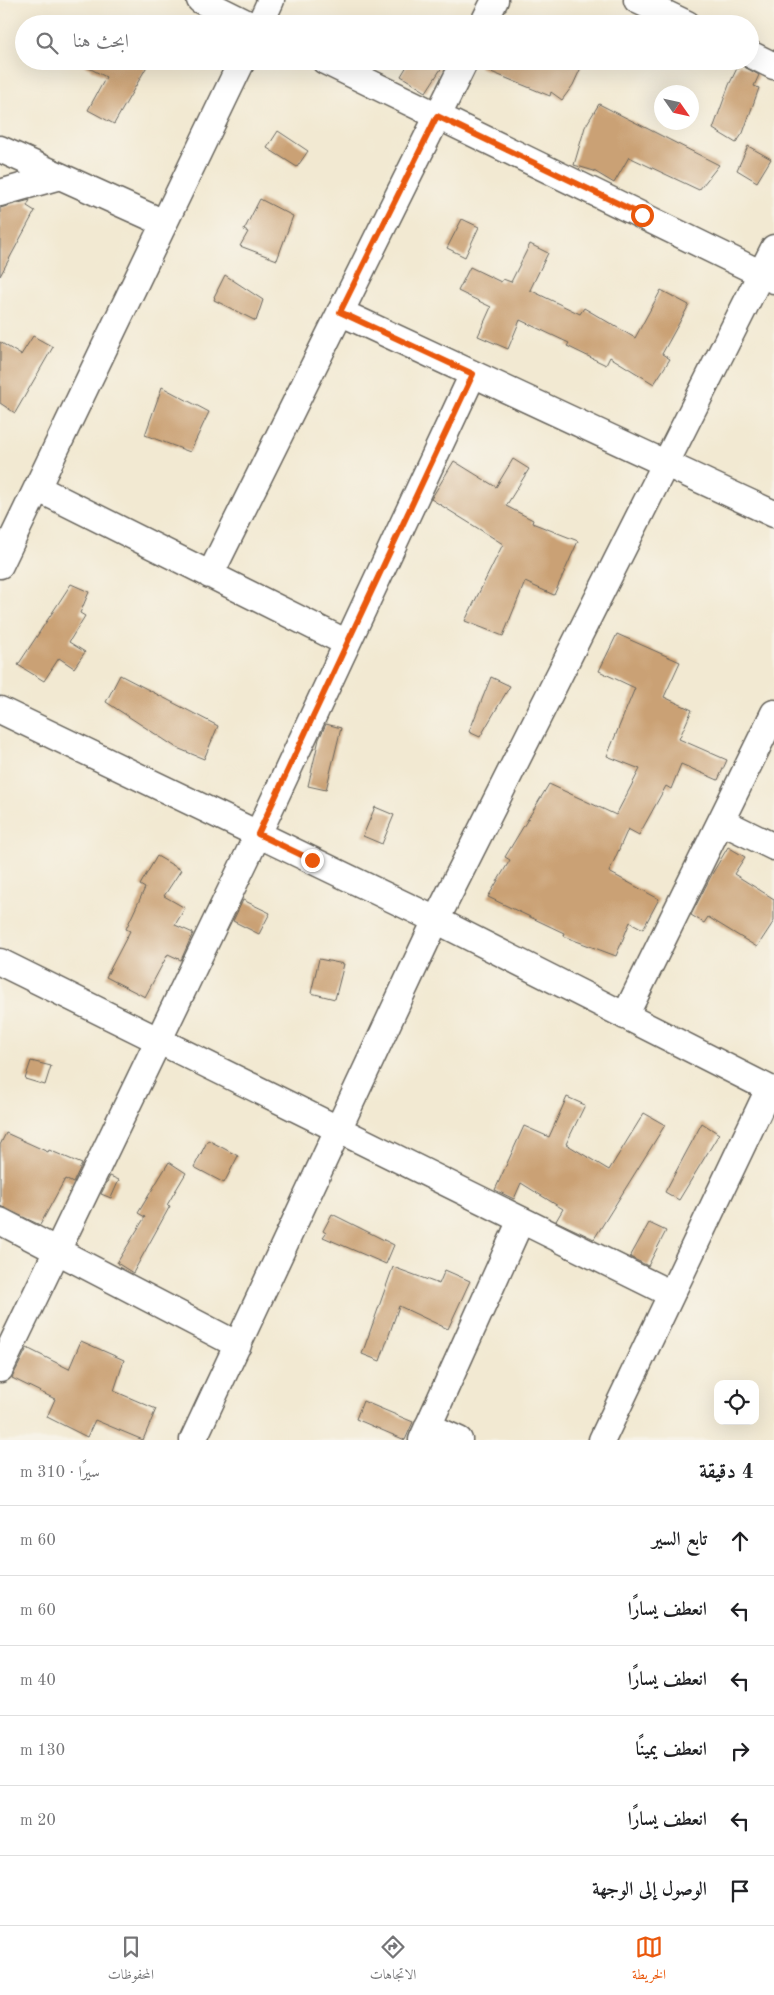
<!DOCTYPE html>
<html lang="ar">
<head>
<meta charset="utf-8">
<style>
  :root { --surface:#fff; --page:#f2f2f2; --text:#202124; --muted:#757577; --line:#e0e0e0; --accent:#ea580c }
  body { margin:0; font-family:"Old Standard TT",Amiri,serif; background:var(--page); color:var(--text); direction:rtl }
  .controls { position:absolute; right:15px; bottom:15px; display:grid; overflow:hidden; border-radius:10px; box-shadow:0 5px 20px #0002 }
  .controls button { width:45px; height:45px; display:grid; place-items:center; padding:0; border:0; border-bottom:1px solid var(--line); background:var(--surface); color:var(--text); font:25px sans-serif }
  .compass { position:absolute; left:654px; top:85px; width:45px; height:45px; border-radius:50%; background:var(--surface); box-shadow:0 5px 20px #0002; rotate:124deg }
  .stop { position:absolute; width:15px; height:15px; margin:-11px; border:4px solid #ea580c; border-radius:50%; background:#fff }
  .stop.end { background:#ea580c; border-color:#fff; box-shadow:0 1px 5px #0008 }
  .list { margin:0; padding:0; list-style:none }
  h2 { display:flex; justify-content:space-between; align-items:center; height:65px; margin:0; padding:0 20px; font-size:21px }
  h2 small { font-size:16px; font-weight:400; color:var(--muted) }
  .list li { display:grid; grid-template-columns:32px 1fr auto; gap:15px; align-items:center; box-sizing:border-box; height:70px; padding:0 20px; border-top:1px solid var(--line) }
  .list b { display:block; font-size:19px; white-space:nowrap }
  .list em { font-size:16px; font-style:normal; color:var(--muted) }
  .icon { flex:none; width:28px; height:28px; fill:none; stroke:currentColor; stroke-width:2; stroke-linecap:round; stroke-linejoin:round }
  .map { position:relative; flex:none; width:774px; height:1440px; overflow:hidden; direction:ltr }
  .search { position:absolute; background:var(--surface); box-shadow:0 5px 20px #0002; left:15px; right:15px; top:15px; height:55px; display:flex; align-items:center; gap:12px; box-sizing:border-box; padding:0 18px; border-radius:28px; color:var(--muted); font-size:19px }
  .sheet { height:485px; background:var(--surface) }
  nav { display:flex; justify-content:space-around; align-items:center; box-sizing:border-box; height:70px; border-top:1px solid var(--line); background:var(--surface); font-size:14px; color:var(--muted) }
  nav a { display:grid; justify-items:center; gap:2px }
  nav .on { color:var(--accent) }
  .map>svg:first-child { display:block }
  .building { fill:#caa175 }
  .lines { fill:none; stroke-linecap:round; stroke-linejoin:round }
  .minor-casing { stroke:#67645c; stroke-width:29 }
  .minor { stroke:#fff; stroke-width:26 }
  .route { stroke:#ea580c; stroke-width:6 }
</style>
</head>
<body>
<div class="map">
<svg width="774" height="1440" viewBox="0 0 774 1440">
  <rect width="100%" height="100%" fill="#f7f3e8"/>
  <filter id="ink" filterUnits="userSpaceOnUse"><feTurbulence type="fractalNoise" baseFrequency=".02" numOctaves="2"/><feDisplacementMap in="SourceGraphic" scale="10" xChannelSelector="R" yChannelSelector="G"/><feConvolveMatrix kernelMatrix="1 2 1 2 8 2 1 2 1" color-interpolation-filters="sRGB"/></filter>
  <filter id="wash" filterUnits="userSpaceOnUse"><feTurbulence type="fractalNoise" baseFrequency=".0096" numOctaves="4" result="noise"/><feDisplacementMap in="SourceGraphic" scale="20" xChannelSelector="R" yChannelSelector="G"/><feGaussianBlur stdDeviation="1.12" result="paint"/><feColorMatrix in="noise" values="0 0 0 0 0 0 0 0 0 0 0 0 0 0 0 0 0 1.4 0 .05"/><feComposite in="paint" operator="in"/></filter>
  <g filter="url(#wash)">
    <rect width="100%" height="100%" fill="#f2e9d2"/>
    <g id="blocks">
      <path class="building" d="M 76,61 L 150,61 L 114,124 L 88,110 L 106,77 Z
        M 410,61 L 446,61 L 426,92 L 401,76 Z
        M 480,61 L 584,61 L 573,85 L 562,100 L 551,92 L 550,96 L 479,67 Z
        M 739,64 L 759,75 L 754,86 L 759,88 L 743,133 L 736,143 L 713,129 L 729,85 Z
        M 599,104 L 719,165 L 699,190 L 629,157 L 614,183 L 594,171 L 574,165 L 585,127 Z
        M 278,131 L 308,151 L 297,167 L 267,148 Z
        M 748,146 L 771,159 L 757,182 L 737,170 Z
        M 260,199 L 293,216 L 277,260 L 240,246 L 248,232 L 244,230 Z
        M 30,200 L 27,206 L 35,211 L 0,276 L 0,208 Z
        M 462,219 L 479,227 L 465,257 L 447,248 Z
        M 530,244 L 548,253 L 530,290 L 580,314 L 584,308 L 635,338 L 661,290 L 689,305 L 662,354 L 670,359 L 654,384 L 610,357 L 606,365 L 567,346 L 569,343 L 520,320 L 508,349 L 478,336 L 491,307 L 458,291 L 470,267 L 501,282 L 503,279 L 511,282 Z
        M 225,275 L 263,300 L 256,321 L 214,300 L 215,298 L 214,297 Z
        M 33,336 L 53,347 L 15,413 L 0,403 L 0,342 L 21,355 Z
        M 162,387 L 209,412 L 190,452 L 145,435 Z
        M 513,459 L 529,469 L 506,506 L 533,520 L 532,523 L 578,541 L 554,595 L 525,582 L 503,636 L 465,621 L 503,544 L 431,499 L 454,461 L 496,487 Z
        M 71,584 L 89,592 L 80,613 L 85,616 L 69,642 L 85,652 L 74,668 L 59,658 L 44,681 L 18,665 Z
        M 617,634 L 680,662 L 664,697 L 692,710 L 679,739 L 727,760 L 718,780 L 681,764 L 671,789 L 666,786 L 639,835 L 628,829 L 609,872 L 659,899 L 643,929 L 630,922 L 616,956 L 563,936 L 564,933 L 488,897 L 510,860 L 505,857 L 549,784 L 616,815 L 640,769 L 607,756 L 635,688 L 599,671 Z
        M 120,675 L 218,726 L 204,759 L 177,748 L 106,702 Z
        M 491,677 L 510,686 L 480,737 L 469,732 Z
        M 326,724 L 341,728 L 326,790 L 308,786 L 319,739 Z
        M 375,807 L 394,815 L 382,844 L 363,836 Z
        M 728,847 L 745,857 L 734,874 L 774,899 L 774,921 L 757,947 L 708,917 L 704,923 L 691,915 L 712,874 Z
        M 157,856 L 181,870 L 164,896 L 185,908 L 175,925 L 193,933 L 181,960 L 168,954 L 145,997 L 106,977 L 130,931 L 126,929 L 145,888 L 140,885 Z
        M 243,900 L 270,913 L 259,934 L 233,921 Z
        M 319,959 L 344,964 L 335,999 L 311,993 Z
        M 31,1061 L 51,1066 L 45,1085 L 25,1079 Z
        M 567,1097 L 585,1105 L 566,1144 L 609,1170 L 644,1113 L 665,1125 L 594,1239 L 556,1221 L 563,1209 L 521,1183 L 514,1199 L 495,1190 L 524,1126 L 549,1137 Z
        M 702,1123 L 719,1134 L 679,1200 L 665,1192 Z
        M 6,1133 L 48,1152 L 49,1150 L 82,1164 L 73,1183 L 65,1179 L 40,1225 L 0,1206 L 0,1145 Z
        M 208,1140 L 238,1156 L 224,1183 L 194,1167 Z
        M 169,1162 L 186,1173 L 167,1205 L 170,1206 L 133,1273 L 117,1263 L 145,1217 L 138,1213 Z
        M 110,1176 L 119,1180 L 111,1198 L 101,1194 Z
        M 332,1214 L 394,1245 L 386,1264 L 323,1237 L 326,1233 L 323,1231 Z
        M 649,1223 L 666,1231 L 648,1266 L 630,1257 Z
        M 393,1267 L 439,1284 L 445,1270 L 470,1281 L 448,1329 L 399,1306 L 380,1361 L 362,1354 Z
        M 81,1341 L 124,1360 L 114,1391 L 156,1409 L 143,1440 L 95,1420 L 87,1437 L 47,1417 L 55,1399 L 12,1378 L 27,1348 L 69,1369 Z
        M 363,1401 L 413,1422 L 405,1440 L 356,1419 Z"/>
    </g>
  </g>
  <g filter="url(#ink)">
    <use href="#blocks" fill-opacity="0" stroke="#67645c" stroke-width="1"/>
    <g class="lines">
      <g class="minor-casing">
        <path id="minor" d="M 200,0 L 248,24
          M 637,0 L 687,24
          M 260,24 L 271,0
          M 483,24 L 495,0
          M 750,54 L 774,66
          M 325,61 L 774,280
          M 0,149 L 164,223
          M 0,193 L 60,176
          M 340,312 L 774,514
          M 37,488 L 347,643
          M 0,565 L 242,61
          M 210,575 L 465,61
          M 0,710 L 436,920 L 774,1091
          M 721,821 L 774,847
          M 0,962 L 671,1294
          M 625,1016 L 774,713
          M 0,1221 L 238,1345
          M 0,1369 L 258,834 L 473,374
          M 428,1426 L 459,1440
          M 193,1440 L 436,920 L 774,248
          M 422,1440 L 521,1220
          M 602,1440 L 769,1089"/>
      </g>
      <use href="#minor" class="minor"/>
    </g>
  </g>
  <g class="lines" filter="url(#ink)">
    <path class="route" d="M 312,860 L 258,834 L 473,374 L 340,312 L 437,116 L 642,215"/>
  </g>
</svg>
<div class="controls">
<button><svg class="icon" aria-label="locate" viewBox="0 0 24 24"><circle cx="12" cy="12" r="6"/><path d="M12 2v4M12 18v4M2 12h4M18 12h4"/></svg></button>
</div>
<svg class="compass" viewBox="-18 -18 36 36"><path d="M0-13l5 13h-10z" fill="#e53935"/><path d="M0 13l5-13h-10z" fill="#757577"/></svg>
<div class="stop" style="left:642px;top:215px"></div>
<div class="stop end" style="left:312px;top:860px"></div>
<div class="search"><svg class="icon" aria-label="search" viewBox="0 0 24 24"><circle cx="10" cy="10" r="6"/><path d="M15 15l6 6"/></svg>ابحث هنا</div>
</div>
<section class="sheet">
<h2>4 دقيقة<small>سيرًا · 310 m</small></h2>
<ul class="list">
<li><svg class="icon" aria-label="ahead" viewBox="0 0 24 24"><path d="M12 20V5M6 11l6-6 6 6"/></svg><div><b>تابع السير</b></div><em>60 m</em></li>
<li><svg class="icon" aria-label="left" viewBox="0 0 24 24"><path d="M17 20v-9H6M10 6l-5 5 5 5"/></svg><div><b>انعطف يسارًا</b></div><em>60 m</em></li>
<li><svg class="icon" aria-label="left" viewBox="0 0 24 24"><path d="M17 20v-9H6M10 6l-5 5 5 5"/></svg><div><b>انعطف يسارًا</b></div><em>40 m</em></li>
<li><svg class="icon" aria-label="right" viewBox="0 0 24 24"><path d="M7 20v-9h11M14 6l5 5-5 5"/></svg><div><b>انعطف يمينًا</b></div><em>130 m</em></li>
<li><svg class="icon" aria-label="left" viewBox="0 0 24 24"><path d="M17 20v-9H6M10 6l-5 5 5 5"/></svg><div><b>انعطف يسارًا</b></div><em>20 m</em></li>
<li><svg class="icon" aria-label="arrive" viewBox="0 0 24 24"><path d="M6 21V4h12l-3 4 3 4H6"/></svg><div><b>الوصول إلى الوجهة</b></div></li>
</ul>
</section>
<nav>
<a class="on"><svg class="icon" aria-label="map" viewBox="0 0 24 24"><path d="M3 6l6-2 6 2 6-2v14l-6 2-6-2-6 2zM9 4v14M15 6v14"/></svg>الخريطة</a>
<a><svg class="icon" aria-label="directions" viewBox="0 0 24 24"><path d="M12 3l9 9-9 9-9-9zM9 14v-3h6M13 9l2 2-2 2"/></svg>الاتجاهات</a>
<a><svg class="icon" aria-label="saved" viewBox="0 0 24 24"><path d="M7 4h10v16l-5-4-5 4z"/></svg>المحفوظات</a>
</nav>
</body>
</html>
